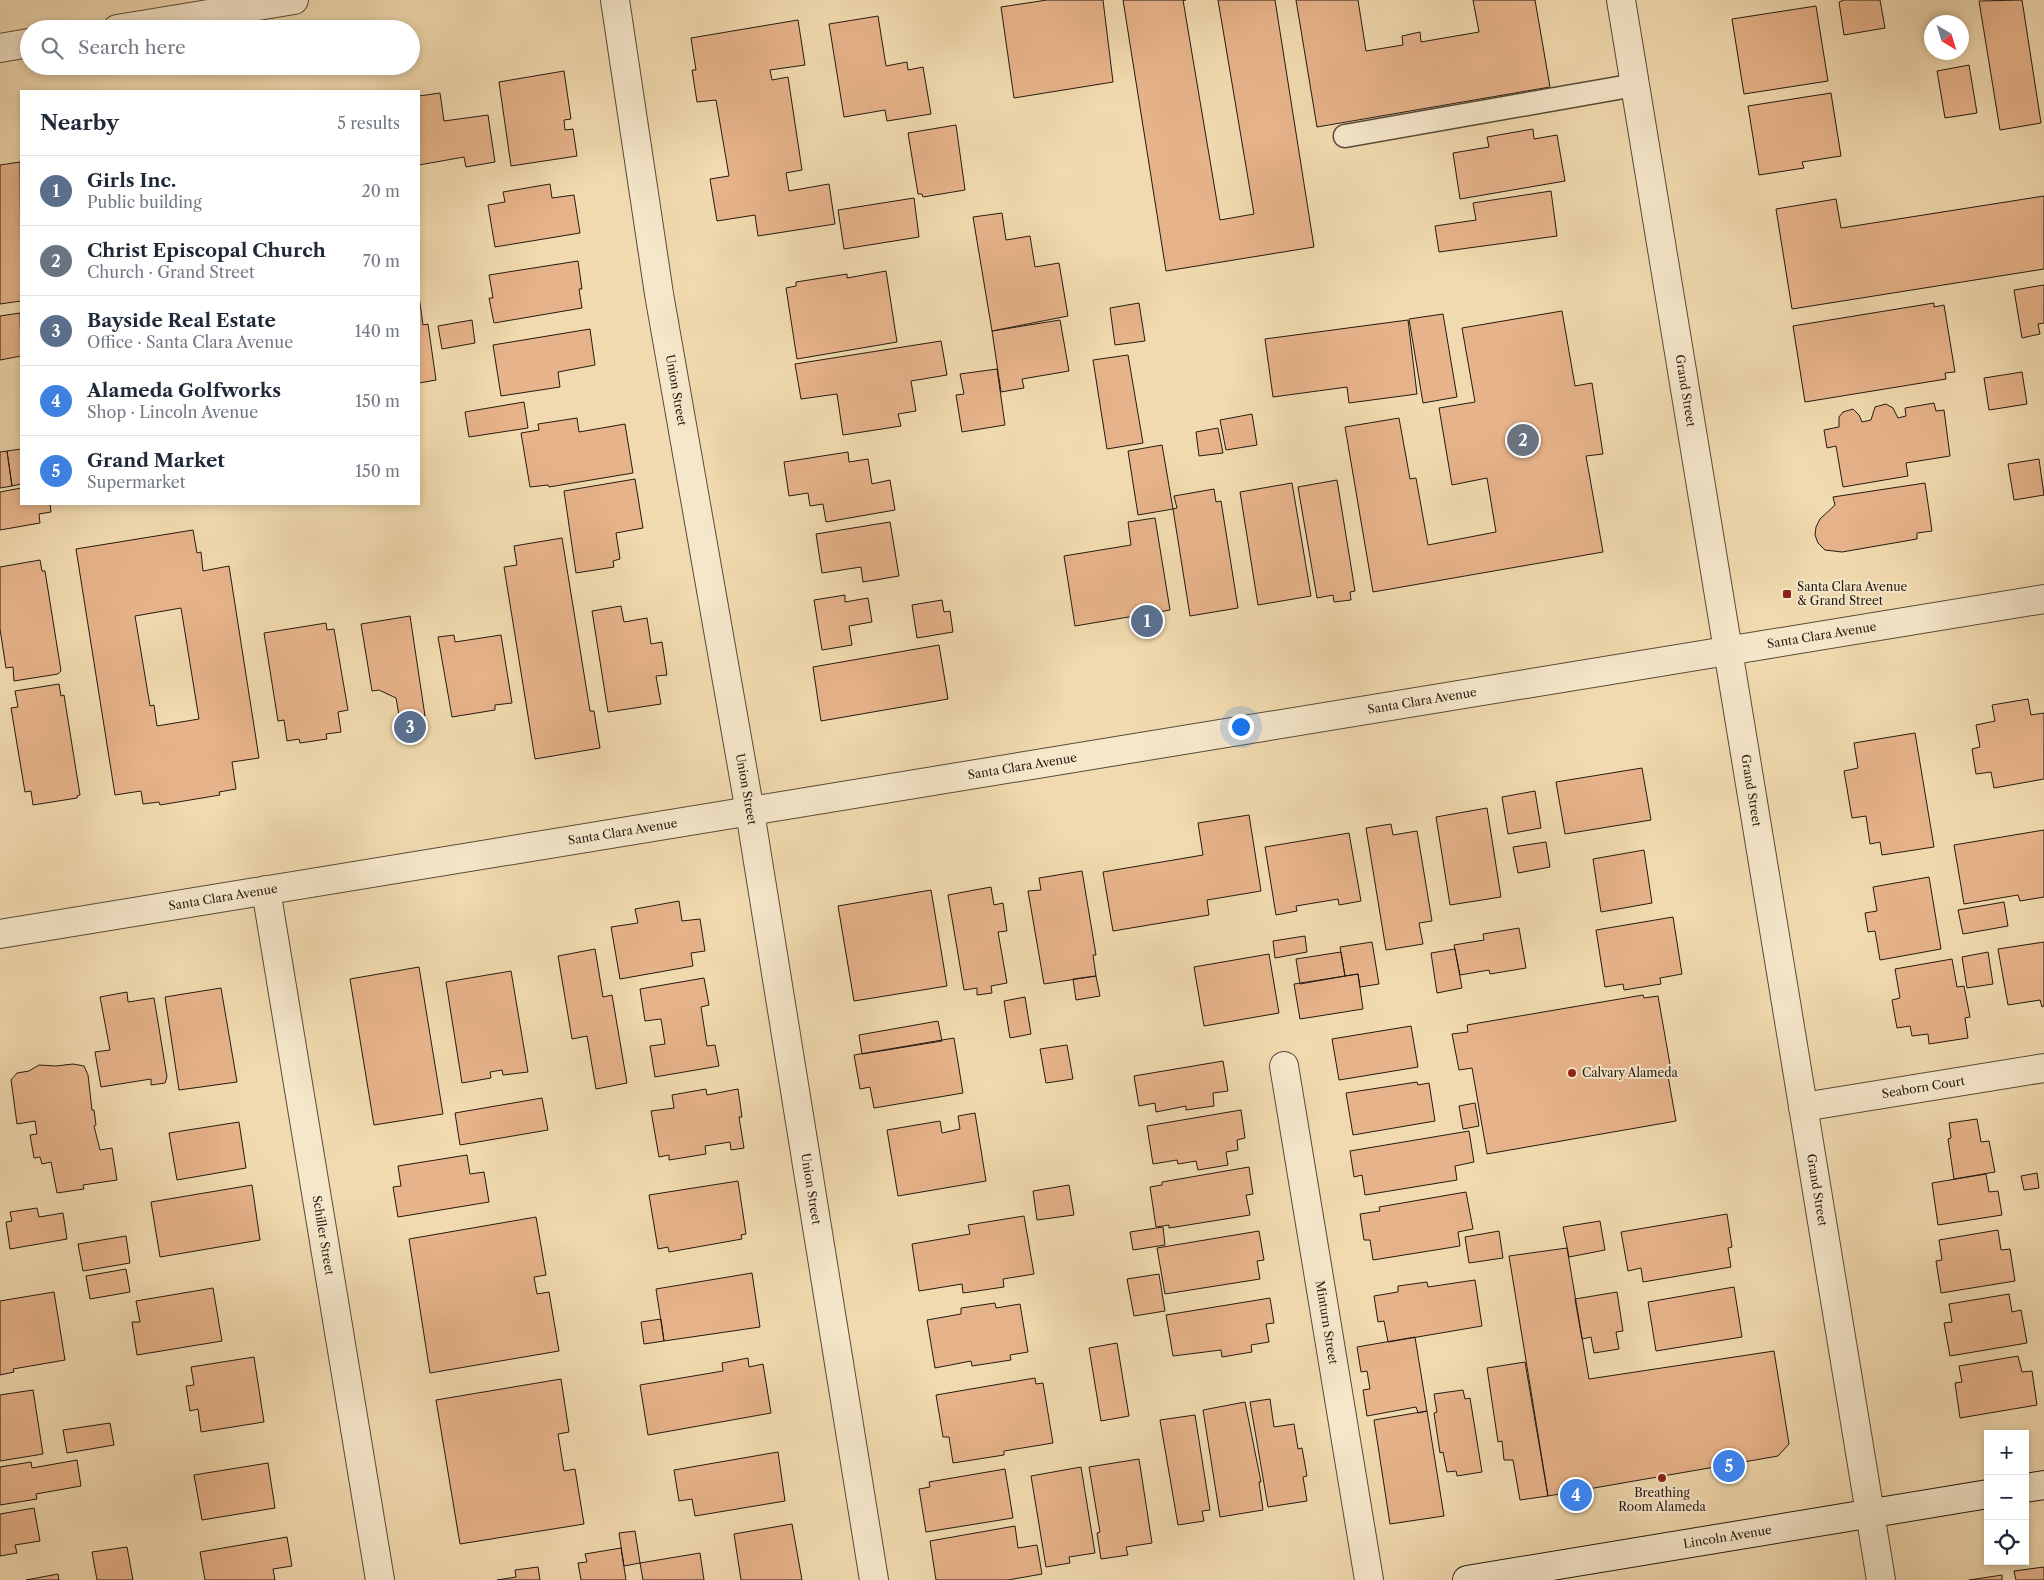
<!DOCTYPE html>
<html lang="en">
<head>
<meta charset="utf-8">
<style>
  :root { --surface:#fff; --page:#f6f6f7; --text:#1f2937; --muted:#747a83; --line:#e0e1e3; --accent:#8f2418 }
  body { margin:0; font-family:"Libre Caslon Text",serif; background:var(--page); color:var(--text) }
  .controls { position:absolute; right:15px; bottom:15px; display:grid; overflow:hidden; border-radius:0px; box-shadow:0 2px 8px #0003 }
  .controls button { width:45px; height:45px; display:grid; place-items:center; padding:0; border:0; border-bottom:1px solid var(--line); background:var(--surface); color:var(--text); font:25px sans-serif }
  .compass { position:absolute; left:1924px; top:15px; width:45px; height:45px; border-radius:50%; background:var(--surface); box-shadow:0 2px 8px #0003; rotate:142deg }
  .you { position:absolute; left:1240px; top:726px; width:18px; height:18px; margin:-12px; border:4px solid #fff; border-radius:50%; background:#1a73e8; box-shadow:0 0 0 8px #1a73e833 }
  .badge { display:grid; place-items:center; width:32px; height:32px; border-radius:50%; background:var(--accent); color:#fff; font-size:16px; font-weight:700 }
  .pin { position:absolute; translate:-50% -50%; border:2px solid #fff; box-shadow:0 1px 5px #0006 }
  .list { margin:0; padding:0; list-style:none }
  h2 { display:flex; justify-content:space-between; align-items:center; height:65px; margin:0; padding:0 20px; font-size:21px }
  h2 small { font-size:16px; font-weight:400; color:var(--muted) }
  .list li { display:grid; grid-template-columns:32px 1fr auto; gap:15px; align-items:center; box-sizing:border-box; height:70px; padding:0 20px; border-top:1px solid var(--line) }
  .list b { display:block; font-size:19px; white-space:nowrap }
  .list p { margin:0; font-size:16px; white-space:nowrap; color:var(--muted) }
  .list em { font-size:16px; font-style:normal; color:var(--muted) }
  .icon { flex:none; width:28px; height:28px; fill:none; stroke:currentColor; stroke-width:2; stroke-linecap:round; stroke-linejoin:round }
  .map { position:relative; flex:none; width:2044px; height:1580px; overflow:hidden }
  .search { position:absolute; background:var(--surface); box-shadow:0 2px 8px #0003; left:20px; top:20px; width:400px; height:55px; display:flex; align-items:center; gap:12px; box-sizing:border-box; padding:0 18px; border-radius:28px; color:var(--muted); font-size:19px }
  .panel { position:absolute; background:var(--surface); box-shadow:0 2px 8px #0003; left:20px; top:90px; width:400px; height:415px; border-radius:0px }
  .map>svg:first-child { display:block }
  .building { fill:#e7b38a; stroke:#241a11; fill-rule:evenodd }
  .lines { fill:none; stroke-linecap:round; stroke-linejoin:round }
  .service-casing { stroke:#574a38; stroke-width:25 }
  .minor-casing { stroke:#574a38; stroke-width:30 }
  .tertiary-casing { stroke:#574a38; stroke-width:30 }
  .secondary-casing { stroke:#241a11; stroke-width:30 }
  .service { stroke:#f6e7cb; stroke-width:22 }
  .minor { stroke:#f6e7cb; stroke-width:28 }
  .tertiary { stroke:#f6e7cb; stroke-width:28 }
  .secondary { stroke:#f6e7cb; stroke-width:28 }
  .poi-dot { fill:#8f2418; stroke:#f6e7cb; stroke-width:2 }
  .labels { text-anchor:middle; stroke-width:4; stroke-linejoin:round; paint-order:stroke }
  .street-label { font-size:12px; fill:#241a11; stroke:#f6e7cb }
  .poi-label { font-size:12px; fill:#241a11; stroke:#f6e7cb; text-anchor:start }
</style>
</head>
<body>
<div class="map">
<svg width="2044" height="1580" viewBox="0 0 2044 1580">
  <rect width="100%" height="100%" fill="#f1daaf"/>
  <filter id="stains"><feTurbulence type="fractalNoise" baseFrequency=".004" numOctaves="4"/><feColorMatrix values="0 0 0 0 .2 0 0 0 0 .09 0 0 0 0 .02 0 0 0 .5 -.17"/></filter>
  <radialGradient id="worn" r=".72"><stop offset=".6" stop-color="#630" stop-opacity="0"/><stop offset="1" stop-color="#630" stop-opacity=".3"/></radialGradient>
  <path class="building" d="M 1047,0 L 1103,0 L 1113,82 L 1014,98 L 1001,7 Z
    M 1123,0 L 1186,0 L 1183,0 L 1220,220 L 1254,214 L 1218,0 L 1275,0 L 1314,247 L 1166,271 Z
    M 1296,0 L 1358,0 L 1366,51 L 1403,45 L 1402,36 L 1420,32 L 1421,42 L 1479,32 L 1473,0 L 1535,0 L 1550,87 L 1317,127 Z
    M 1844,0 L 1880,0 L 1885,28 L 1844,35 L 1839,2 Z
    M 2022,0 L 2041,123 L 2000,130 L 1979,1 Z
    M 1816,6 L 1828,81 L 1744,94 L 1732,19 Z
    M 878,16 L 886,66 L 907,62 L 908,70 L 923,67 L 931,114 L 887,121 L 885,110 L 844,117 L 829,24 Z
    M 798,20 L 805,65 L 770,70 L 772,80 L 788,77 L 802,170 L 786,173 L 789,191 L 829,184 L 835,224 L 758,236 L 755,215 L 717,221 L 710,179 L 729,176 L 716,100 L 697,102 L 692,70 L 696,70 L 691,38 Z
    M 1969,65 L 1977,113 L 1945,118 L 1937,71 Z
    M 564,71 L 571,119 L 564,120 L 565,130 L 573,129 L 577,156 L 511,166 L 499,82 Z
    M 440,93 L 444,121 L 488,115 L 495,162 L 466,167 L 464,157 L 419,165 L 419,96 Z
    M 1831,93 L 1841,156 L 1802,162 L 1804,168 L 1759,175 L 1748,106 Z
    M 956,125 L 965,190 L 923,197 L 922,194 L 918,194 L 908,133 Z
    M 1533,129 L 1534,139 L 1557,135 L 1565,181 L 1460,199 L 1453,153 L 1489,147 L 1487,137 Z
    M 20,162 L 21,301 L 0,304 L 0,165 Z
    M 550,184 L 552,198 L 574,195 L 580,233 L 495,247 L 488,205 L 505,202 L 503,192 Z
    M 1551,191 L 1557,236 L 1439,252 L 1435,226 L 1476,220 L 1473,203 Z
    M 2044,196 L 2044,269 L 1792,309 L 1776,209 L 1836,199 L 1841,228 Z
    M 914,198 L 919,237 L 844,249 L 838,210 Z
    M 1002,213 L 1006,240 L 1030,236 L 1035,267 L 1059,263 L 1068,316 L 992,331 L 973,217 Z
    M 578,261 L 582,289 L 579,289 L 582,308 L 494,323 L 489,298 L 493,298 L 489,275 Z
    M 886,271 L 897,342 L 797,359 L 786,288 L 796,286 L 796,282 L 847,274 L 847,278 Z
    M 2044,285 L 2044,323 L 2038,324 L 2040,334 L 2022,338 L 2014,290 Z
    M 419,296 L 423,325 L 428,324 L 436,380 L 419,383 Z
    M 1139,303 L 1145,341 L 1115,345 L 1110,308 Z
    M 1934,303 L 1934,307 L 1944,305 L 1955,372 L 1945,373 L 1946,379 L 1805,402 L 1793,326 Z
    M 1562,311 L 1575,386 L 1592,383 L 1603,454 L 1586,456 L 1603,552 L 1373,592 L 1345,427 L 1399,418 L 1410,479 L 1416,478 L 1428,545 L 1496,532 L 1487,478 L 1452,485 L 1439,408 L 1475,402 L 1462,328 Z
    M 20,313 L 21,356 L 0,360 L 0,316 Z
    M 1443,314 L 1457,397 L 1423,403 L 1409,319 Z
    M 472,320 L 475,343 L 442,349 L 438,326 Z
    M 1060,320 L 1069,371 L 1022,379 L 1024,388 L 1001,392 L 992,331 Z
    M 1408,320 L 1417,394 L 1349,403 L 1347,387 L 1273,397 L 1265,339 Z
    M 590,329 L 595,365 L 558,372 L 560,387 L 501,396 L 493,345 Z
    M 941,341 L 947,375 L 911,381 L 916,411 L 898,414 L 901,426 L 843,435 L 837,394 L 801,399 L 795,364 Z
    M 1128,355 L 1143,443 L 1107,449 L 1093,360 Z
    M 997,369 L 1005,425 L 962,432 L 956,395 L 964,394 L 960,374 Z
    M 2022,372 L 2027,404 L 1989,410 L 1984,378 Z
    M 524,402 L 528,428 L 469,437 L 465,412 Z
    M 1934,403 L 1936,411 L 1944,410 L 1950,456 L 1906,463 L 1908,476 L 1843,487 L 1836,446 L 1827,448 L 1824,430 L 1839,427 L 1839,417 L 1843,412 L 1853,409 L 1859,415 L 1862,422 L 1871,420 L 1875,407 L 1886,404 L 1893,408 L 1898,418 L 1906,416 L 1905,408 Z
    M 1252,414 L 1257,445 L 1226,450 L 1220,420 Z
    M 577,418 L 579,432 L 625,424 L 633,473 L 549,487 L 548,485 L 530,487 L 521,433 L 539,430 L 538,424 Z
    M 1218,428 L 1223,453 L 1199,456 L 1196,432 Z
    M 1162,445 L 1173,509 L 1138,515 L 1128,451 Z
    M 21,449 L 21,484 L 12,486 L 7,451 Z
    M 7,451 L 12,486 L 0,488 L 0,452 Z
    M 848,452 L 849,462 L 868,459 L 872,484 L 890,480 L 895,510 L 826,522 L 823,504 L 810,506 L 808,493 L 789,496 L 784,462 Z
    M 2039,459 L 2044,495 L 2014,500 L 2008,464 Z
    M 635,479 L 643,528 L 616,533 L 620,559 L 613,561 L 614,567 L 576,573 L 564,491 Z
    M 1337,480 L 1355,591 L 1350,592 L 1351,600 L 1334,602 L 1333,595 L 1317,598 L 1298,487 Z
    M 1292,483 L 1311,596 L 1258,605 L 1240,492 Z
    M 1925,483 L 1932,531 L 1917,533 L 1917,539 L 1842,552 L 1825,550 L 1818,543 L 1815,535 L 1816,527 L 1820,519 L 1835,505 L 1833,497 Z
    M 21,488 L 21,504 L 50,504 L 51,512 L 39,514 L 40,523 L 0,530 L 0,492 Z
    M 1214,489 L 1216,502 L 1221,501 L 1238,608 L 1190,616 L 1173,509 L 1177,508 L 1174,496 Z
    M 1155,518 L 1170,610 L 1075,626 L 1064,556 L 1131,545 L 1128,522 Z
    M 890,522 L 899,576 L 863,582 L 861,567 L 822,573 L 816,534 Z
    M 193,530 L 197,553 L 201,552 L 203,571 L 229,566 L 259,758 L 232,762 L 236,789 L 219,792 L 220,795 L 160,805 L 159,802 L 143,804 L 141,791 L 115,795 L 76,549 ZM 181,608 L 199,719 L 157,726 L 154,705 L 150,706 L 135,616 Z
    M 562,538 L 590,711 L 594,711 L 600,748 L 535,759 L 504,567 L 517,565 L 514,546 Z
    M 40,560 L 42,571 L 45,571 L 61,671 L 58,674 L 14,681 L 13,667 L 6,668 L 0,629 L 0,567 Z
    M 845,595 L 845,602 L 868,598 L 872,622 L 849,626 L 852,645 L 822,650 L 814,600 Z
    M 942,600 L 944,612 L 950,611 L 953,632 L 917,638 L 912,605 Z
    M 621,606 L 624,622 L 647,618 L 651,644 L 662,642 L 667,675 L 656,676 L 661,704 L 608,712 L 592,611 Z
    M 410,616 L 425,716 L 400,721 L 396,698 L 379,690 L 372,691 L 361,624 Z
    M 326,623 L 327,630 L 334,629 L 348,710 L 338,712 L 341,732 L 326,734 L 327,739 L 300,743 L 299,739 L 287,741 L 284,720 L 278,721 L 264,633 Z
    M 454,635 L 455,642 L 501,635 L 512,703 L 495,705 L 495,710 L 452,717 L 438,637 Z
    M 939,645 L 948,699 L 821,721 L 813,667 Z
    M 59,684 L 61,696 L 64,695 L 80,795 L 77,796 L 77,798 L 33,805 L 31,791 L 25,792 L 11,708 L 18,707 L 15,691 Z
    M 2028,699 L 2031,715 L 2044,713 L 2044,779 L 1994,788 L 1991,772 L 1976,774 L 1972,749 L 1980,747 L 1976,725 L 1995,721 L 1992,705 Z
    M 1915,733 L 1934,847 L 1882,855 L 1880,842 L 1870,844 L 1866,816 L 1852,818 L 1844,771 L 1858,768 L 1854,743 Z
    M 1642,768 L 1651,820 L 1565,834 L 1556,782 Z
    M 1535,791 L 1541,828 L 1508,834 L 1502,797 Z
    M 1487,808 L 1501,897 L 1450,905 L 1436,817 Z
    M 1249,815 L 1261,891 L 1207,900 L 1209,915 L 1113,931 L 1103,872 L 1203,855 L 1198,823 Z
    M 1391,824 L 1393,835 L 1417,831 L 1432,921 L 1419,923 L 1423,944 L 1386,950 L 1366,828 Z
    M 2044,830 L 2044,897 L 2020,901 L 2018,895 L 1964,904 L 1954,845 Z
    M 1349,833 L 1361,901 L 1339,905 L 1338,899 L 1296,906 L 1297,911 L 1276,915 L 1265,847 Z
    M 1546,842 L 1550,867 L 1518,873 L 1513,847 Z
    M 1644,850 L 1652,903 L 1601,912 L 1593,859 Z
    M 1082,871 L 1096,955 L 1093,955 L 1096,976 L 1044,984 L 1028,891 L 1041,890 L 1039,878 Z
    M 1929,877 L 1941,949 L 1880,960 L 1875,931 L 1868,932 L 1865,913 L 1877,911 L 1873,887 Z
    M 991,887 L 994,905 L 1003,903 L 1007,931 L 998,932 L 1007,983 L 991,986 L 992,993 L 977,995 L 977,988 L 964,990 L 948,895 Z
    M 931,890 L 947,986 L 854,1001 L 838,906 Z
    M 679,901 L 682,921 L 700,919 L 705,951 L 691,953 L 693,966 L 620,979 L 611,927 L 638,923 L 635,909 Z
    M 2004,902 L 2008,926 L 1963,934 L 1958,910 Z
    M 1673,917 L 1682,974 L 1660,978 L 1661,984 L 1624,990 L 1623,984 L 1605,987 L 1596,930 Z
    M 1519,928 L 1526,968 L 1490,974 L 1489,970 L 1460,975 L 1454,945 L 1484,940 L 1483,934 Z
    M 1305,936 L 1307,952 L 1275,958 L 1273,941 Z
    M 1372,942 L 1379,984 L 1360,987 L 1358,974 L 1345,976 L 1340,947 Z
    M 2044,942 L 2044,1006 L 2042,1007 L 2040,1000 L 2008,1005 L 1998,949 Z
    M 595,949 L 603,997 L 612,995 L 627,1083 L 596,1089 L 587,1036 L 572,1039 L 558,956 Z
    M 1455,949 L 1462,988 L 1437,993 L 1431,953 Z
    M 1341,952 L 1345,976 L 1300,984 L 1296,959 Z
    M 1988,952 L 1993,984 L 1967,988 L 1962,957 Z
    M 1269,954 L 1279,1013 L 1204,1026 L 1194,967 Z
    M 1952,959 L 1957,987 L 1964,986 L 1970,1017 L 1965,1018 L 1968,1038 L 1929,1044 L 1928,1034 L 1912,1036 L 1910,1026 L 1897,1028 L 1892,1000 L 1900,998 L 1895,969 Z
    M 419,967 L 443,1114 L 374,1125 L 350,979 Z
    M 511,971 L 528,1072 L 503,1075 L 502,1070 L 490,1072 L 491,1078 L 462,1083 L 446,982 Z
    M 1358,974 L 1363,1009 L 1300,1019 L 1294,984 Z
    M 1096,976 L 1100,996 L 1076,1000 L 1073,979 Z
    M 704,978 L 709,1005 L 701,1007 L 707,1046 L 715,1045 L 719,1066 L 655,1077 L 650,1046 L 665,1044 L 661,1019 L 645,1021 L 640,989 Z
    M 221,988 L 237,1082 L 179,1090 L 165,997 Z
    M 127,992 L 128,1002 L 154,998 L 167,1077 L 165,1083 L 151,1085 L 151,1079 L 101,1087 L 95,1052 L 110,1050 L 100,997 Z
    M 1643,995 L 1644,998 L 1658,996 L 1672,1076 L 1668,1076 L 1676,1121 L 1487,1154 L 1472,1068 L 1459,1070 L 1452,1034 L 1468,1032 L 1467,1025 Z
    M 1025,997 L 1031,1034 L 1010,1038 L 1004,1001 Z
    M 938,1021 L 942,1041 L 862,1054 L 859,1035 Z
    M 1411,1026 L 1418,1067 L 1339,1080 L 1332,1039 Z
    M 954,1038 L 963,1093 L 874,1108 L 870,1087 L 860,1089 L 854,1055 Z
    M 1067,1045 L 1073,1079 L 1046,1083 L 1040,1049 Z
    M 1223,1061 L 1228,1091 L 1213,1093 L 1214,1106 L 1186,1110 L 1186,1106 L 1156,1112 L 1155,1103 L 1139,1106 L 1134,1076 Z
    M 73,1064 L 84,1066 L 88,1075 L 92,1110 L 94,1110 L 96,1125 L 94,1126 L 100,1150 L 112,1148 L 117,1180 L 83,1185 L 84,1189 L 57,1193 L 51,1162 L 42,1164 L 40,1157 L 34,1158 L 30,1135 L 37,1134 L 35,1121 L 17,1124 L 11,1080 L 17,1073 L 29,1071 L 39,1065 L 56,1066 Z
    M 1417,1082 L 1418,1085 L 1429,1083 L 1435,1121 L 1353,1135 L 1346,1093 Z
    M 706,1089 L 707,1095 L 738,1089 L 742,1117 L 739,1117 L 744,1148 L 731,1150 L 730,1142 L 705,1146 L 706,1154 L 669,1160 L 669,1155 L 659,1157 L 651,1111 L 674,1108 L 672,1095 Z
    M 542,1098 L 548,1130 L 460,1145 L 455,1113 Z
    M 1475,1103 L 1479,1126 L 1463,1129 L 1459,1106 Z
    M 1241,1110 L 1245,1138 L 1237,1140 L 1238,1150 L 1226,1152 L 1228,1165 L 1198,1170 L 1196,1161 L 1178,1164 L 1177,1160 L 1153,1164 L 1147,1126 Z
    M 975,1113 L 986,1181 L 898,1196 L 887,1130 L 940,1121 L 942,1133 L 960,1129 L 958,1116 Z
    M 1977,1119 L 1981,1142 L 1989,1141 L 1995,1172 L 1954,1179 L 1948,1139 L 1951,1138 L 1949,1123 Z
    M 239,1122 L 246,1168 L 177,1180 L 169,1133 Z
    M 1469,1131 L 1474,1162 L 1455,1166 L 1457,1180 L 1365,1195 L 1362,1175 L 1354,1177 L 1350,1151 Z
    M 467,1155 L 470,1174 L 484,1172 L 489,1202 L 398,1217 L 393,1187 L 401,1186 L 398,1166 Z
    M 1249,1167 L 1253,1194 L 1246,1195 L 1250,1215 L 1169,1228 L 1169,1225 L 1156,1227 L 1150,1187 L 1162,1185 L 1162,1182 Z
    M 2037,1173 L 2039,1188 L 2024,1190 L 2021,1176 Z
    M 1986,1174 L 1989,1192 L 1998,1191 L 2002,1215 L 1938,1225 L 1932,1183 Z
    M 738,1181 L 746,1234 L 741,1235 L 742,1239 L 669,1252 L 668,1247 L 658,1249 L 649,1195 Z
    M 252,1185 L 260,1240 L 160,1257 L 151,1202 Z
    M 1069,1185 L 1074,1215 L 1037,1220 L 1033,1191 Z
    M 1466,1192 L 1473,1229 L 1458,1232 L 1460,1246 L 1373,1260 L 1370,1240 L 1364,1240 L 1360,1214 L 1380,1211 L 1379,1207 Z
    M 37,1208 L 39,1217 L 63,1213 L 67,1239 L 10,1249 L 6,1222 L 12,1221 L 10,1212 Z
    M 1727,1214 L 1732,1247 L 1728,1248 L 1731,1267 L 1643,1282 L 1641,1268 L 1628,1271 L 1621,1232 Z
    M 1024,1216 L 1034,1274 L 1003,1279 L 1004,1287 L 963,1293 L 962,1284 L 919,1291 L 912,1244 L 970,1234 L 968,1225 Z
    M 536,1217 L 546,1275 L 534,1277 L 537,1294 L 549,1292 L 559,1351 L 430,1373 L 409,1239 Z
    M 1600,1221 L 1605,1250 L 1569,1257 L 1563,1227 Z
    M 1163,1227 L 1165,1245 L 1133,1250 L 1130,1232 Z
    M 1998,1230 L 2001,1250 L 2010,1249 L 2015,1281 L 1941,1293 L 1936,1261 L 1942,1260 L 1939,1240 Z
    M 1259,1231 L 1264,1260 L 1257,1261 L 1260,1279 L 1165,1294 L 1157,1248 Z
    M 1499,1231 L 1503,1258 L 1469,1263 L 1465,1237 Z
    M 126,1236 L 130,1263 L 83,1271 L 78,1244 Z
    M 1567,1248 L 1589,1379 L 1774,1351 L 1789,1444 L 1778,1456 L 1548,1496 L 1509,1256 Z
    M 126,1269 L 130,1292 L 90,1299 L 86,1276 Z
    M 752,1273 L 760,1327 L 664,1341 L 656,1289 Z
    M 1159,1274 L 1165,1311 L 1134,1316 L 1127,1279 Z
    M 1475,1280 L 1482,1326 L 1388,1342 L 1384,1321 L 1378,1322 L 1374,1296 L 1398,1292 L 1398,1286 L 1427,1282 L 1428,1287 Z
    M 1734,1287 L 1742,1337 L 1656,1351 L 1648,1302 Z
    M 213,1288 L 222,1341 L 137,1355 L 132,1322 L 140,1322 L 136,1301 Z
    M 54,1292 L 65,1360 L 13,1369 L 14,1372 L 0,1375 L 0,1301 Z
    M 1617,1292 L 1623,1331 L 1616,1332 L 1619,1349 L 1594,1353 L 1591,1337 L 1582,1339 L 1575,1299 Z
    M 2009,1294 L 2012,1312 L 2021,1310 L 2027,1343 L 1950,1356 L 1944,1323 L 1952,1322 L 1949,1304 Z
    M 1270,1298 L 1274,1323 L 1266,1324 L 1269,1342 L 1251,1345 L 1252,1352 L 1222,1357 L 1221,1350 L 1173,1356 L 1166,1315 Z
    M 995,1303 L 996,1308 L 1020,1304 L 1028,1352 L 1010,1355 L 1011,1360 L 972,1366 L 971,1361 L 935,1368 L 927,1320 L 961,1314 L 961,1308 Z
    M 661,1319 L 664,1341 L 644,1344 L 641,1322 Z
    M 1415,1337 L 1427,1411 L 1418,1413 L 1416,1407 L 1367,1416 L 1363,1390 L 1370,1389 L 1367,1371 L 1361,1372 L 1357,1347 Z
    M 1117,1343 L 1129,1416 L 1101,1421 L 1089,1348 Z
    M 2018,1356 L 2022,1372 L 2032,1371 L 2037,1405 L 1960,1418 L 1955,1383 L 1962,1382 L 1959,1366 Z
    M 254,1357 L 264,1422 L 201,1432 L 198,1409 L 190,1411 L 186,1386 L 194,1385 L 191,1367 Z
    M 748,1358 L 749,1367 L 763,1364 L 771,1413 L 648,1435 L 640,1385 L 723,1371 L 722,1363 Z
    M 1525,1362 L 1548,1496 L 1520,1500 L 1513,1460 L 1504,1460 L 1502,1441 L 1498,1442 L 1487,1368 Z
    M 1035,1378 L 1036,1384 L 1043,1383 L 1053,1443 L 1004,1451 L 1004,1455 L 953,1463 L 949,1437 L 943,1437 L 936,1395 Z
    M 561,1379 L 569,1432 L 558,1434 L 564,1471 L 575,1469 L 584,1524 L 460,1544 L 436,1400 Z
    M 33,1390 L 43,1454 L 0,1461 L 0,1395 Z
    M 1463,1390 L 1465,1399 L 1470,1398 L 1482,1472 L 1457,1476 L 1456,1471 L 1447,1472 L 1443,1452 L 1440,1453 L 1434,1413 L 1437,1412 L 1434,1394 Z
    M 1270,1399 L 1274,1427 L 1294,1424 L 1298,1449 L 1302,1448 L 1307,1476 L 1303,1477 L 1307,1501 L 1268,1507 L 1250,1402 Z
    M 1245,1402 L 1261,1482 L 1259,1482 L 1263,1510 L 1220,1517 L 1203,1410 Z
    M 1427,1411 L 1444,1516 L 1390,1524 L 1374,1420 Z
    M 1195,1415 L 1210,1510 L 1202,1511 L 1204,1521 L 1178,1525 L 1160,1420 Z
    M 110,1423 L 114,1445 L 67,1453 L 63,1430 Z
    M 778,1452 L 785,1501 L 695,1516 L 692,1499 L 679,1501 L 674,1470 Z
    M 1139,1459 L 1152,1543 L 1126,1547 L 1128,1555 L 1101,1559 L 1097,1533 L 1100,1532 L 1089,1467 Z
    M 77,1460 L 81,1486 L 36,1494 L 37,1499 L 0,1505 L 0,1467 L 31,1462 L 32,1468 Z
    M 268,1463 L 275,1508 L 202,1520 L 194,1475 Z
    M 1081,1467 L 1095,1553 L 1069,1557 L 1070,1563 L 1046,1567 L 1031,1476 Z
    M 1005,1469 L 1013,1518 L 926,1532 L 919,1489 L 930,1487 L 929,1482 Z
    M 34,1508 L 40,1541 L 15,1545 L 17,1553 L 0,1556 L 0,1514 Z
    M 792,1524 L 802,1580 L 741,1580 L 734,1534 Z
    M 1015,1526 L 1018,1548 L 1037,1545 L 1042,1574 L 1008,1580 L 936,1580 L 930,1541 Z
    M 635,1531 L 640,1563 L 624,1566 L 619,1533 Z
    M 287,1537 L 292,1566 L 273,1569 L 275,1580 L 205,1580 L 200,1552 Z
    M 127,1547 L 133,1580 L 97,1580 L 92,1552 Z
    M 621,1548 L 626,1580 L 581,1580 L 578,1563 L 587,1562 L 585,1554 Z
    M 700,1553 L 704,1580 L 643,1580 L 640,1563 Z
    M 538,1567 L 540,1580 L 497,1580 L 516,1577 L 515,1570 Z
    M 2044,1567 L 2044,1580 L 2016,1580 L 2014,1571 Z
    M 58,1574 L 59,1580 L 26,1580 Z
    M 2002,1575 L 2002,1580 L 1969,1580 Z"/>
  <g class="lines">
    <g class="service-casing">
      <path id="service" d="M 1345,136 L 1635,85"/>
    </g>
    <g class="minor-casing">
      <g id="minor">
        <path id="s1" d="M 615,0 L 659,294 L 750,812 L 874,1580"/>
        <path id="s2" d="M 266,890 L 380,1580"/>
        <path id="s3" d="M 1284,1066 L 1369,1580"/>
        <path id="s4" d="M 1803,1107 L 2044,1068"/>
      </g>
    </g>
    <g class="tertiary-casing">
      <g id="tertiary">
        <path id="s5" d="M 1621,0 L 1881,1580"/>
        <path d="M 117,29 L 294,0"/>
        <path d="M 0,48 L 29,43"/>
        <path id="s6" d="M 0,934 L 2044,599"/>
      </g>
    </g>
    <g class="secondary-casing">
      <g id="secondary">
        <path d="M 2025,1488 L 2044,1485"/>
        <path id="s7" d="M 1467,1580 L 1988,1494"/>
      </g>
    </g>
    <use href="#service" class="service"/>
    <use href="#minor" class="minor"/>
    <use href="#tertiary" class="tertiary"/>
    <use href="#secondary" class="secondary"/>
  </g>
  <g class="poi-dot">
    <rect x="1782" y="589" width="10" height="10" rx="2.5"/>
    <circle cx="1572" cy="1073" r="5"/>
    <circle cx="1662" cy="1478" r="5"/>
  </g>
  <g class="labels">
    <g class="street-label">
      <text dy="4" stroke="none"><textPath href="#s5" startOffset="396">Grand Street</textPath></text>
      <text dy="4" stroke="none"><textPath href="#s1" startOffset="395">Union Street</textPath></text>
      <text dy="4" stroke="none"><textPath href="#s6" startOffset="1846">Santa Clara Avenue</textPath></text>
      <text dy="4" stroke="none"><textPath href="#s6" startOffset="1441">Santa Clara Avenue</textPath></text>
      <text dy="4" stroke="none"><textPath href="#s6" startOffset="1036">Santa Clara Avenue</textPath></text>
      <text dy="4" stroke="none"><textPath href="#s1" startOffset="800">Union Street</textPath></text>
      <text dy="4" stroke="none"><textPath href="#s5" startOffset="801">Grand Street</textPath></text>
      <text dy="4" stroke="none"><textPath href="#s6" startOffset="631">Santa Clara Avenue</textPath></text>
      <text dy="4" stroke="none"><textPath href="#s6" startOffset="226">Santa Clara Avenue</textPath></text>
      <text dy="4" stroke="none"><textPath href="#s4" startOffset="122">Seaborn Court</textPath></text>
      <text dy="4" stroke="none"><textPath href="#s1" startOffset="1205">Union Street</textPath></text>
      <text dy="4" stroke="none"><textPath href="#s5" startOffset="1206">Grand Street</textPath></text>
      <text dy="4" stroke="none"><textPath href="#s2" startOffset="350">Schiller Street</textPath></text>
      <text dy="4" stroke="none"><textPath href="#s3" startOffset="260">Minturn Street</textPath></text>
      <text dy="4" stroke="none"><textPath href="#s7" startOffset="264">Lincoln Avenue</textPath></text>
    </g>
    <g class="poi-label">
      <text x="1797" y="591">Santa Clara Avenue<tspan x="1797" dy="14">&amp; Grand Street</tspan></text>
      <text x="1582" y="1077">Calvary Alameda</text>
      <text x="1662" y="1497" text-anchor="middle">Breathing<tspan x="1662" dy="14">Room Alameda</tspan></text>
    </g>
  </g>
  <rect width="100%" height="100%" filter="url(#stains)"/>
  <rect width="100%" height="100%" fill="url(#worn)"/>
</svg>
<div class="controls">
<button>+</button>
<button>−</button>
<button><svg class="icon" aria-label="locate" viewBox="0 0 24 24"><circle cx="12" cy="12" r="6"/><path d="M12 2v4M12 18v4M2 12h4M18 12h4"/></svg></button>
</div>
<svg class="compass" viewBox="-18 -18 36 36"><path d="M0-13l5 13h-10z" fill="#e53935"/><path d="M0 13l5-13h-10z" fill="#747a83"/></svg>
<div class="you"></div>
<div class="pin badge" style="left:1147px;top:621px;background:#5c6f8a">1</div>
<div class="pin badge" style="left:1523px;top:440px;background:#6b7280">2</div>
<div class="pin badge" style="left:410px;top:727px;background:#5c6f8a">3</div>
<div class="pin badge" style="left:1576px;top:1495px;background:#3f7fe0">4</div>
<div class="pin badge" style="left:1729px;top:1466px;background:#3f7fe0">5</div>
<div class="search"><svg class="icon" aria-label="search" viewBox="0 0 24 24"><circle cx="10" cy="10" r="6"/><path d="M15 15l6 6"/></svg>Search here</div>
<section class="panel">
<h2>Nearby<small>5 results</small></h2>
<ul class="list">
<li><span class="badge" style="background:#5c6f8a">1</span><div><b>Girls Inc.</b><p>Public building</p></div><em>20 m</em></li>
<li><span class="badge" style="background:#6b7280">2</span><div><b>Christ Episcopal Church</b><p>Church · Grand Street</p></div><em>70 m</em></li>
<li><span class="badge" style="background:#5c6f8a">3</span><div><b>Bayside Real Estate</b><p>Office · Santa Clara Avenue</p></div><em>140 m</em></li>
<li><span class="badge" style="background:#3f7fe0">4</span><div><b>Alameda Golfworks</b><p>Shop · Lincoln Avenue</p></div><em>150 m</em></li>
<li><span class="badge" style="background:#3f7fe0">5</span><div><b>Grand Market</b><p>Supermarket</p></div><em>150 m</em></li>
</ul>
</section>
</div>
</body>
</html>
